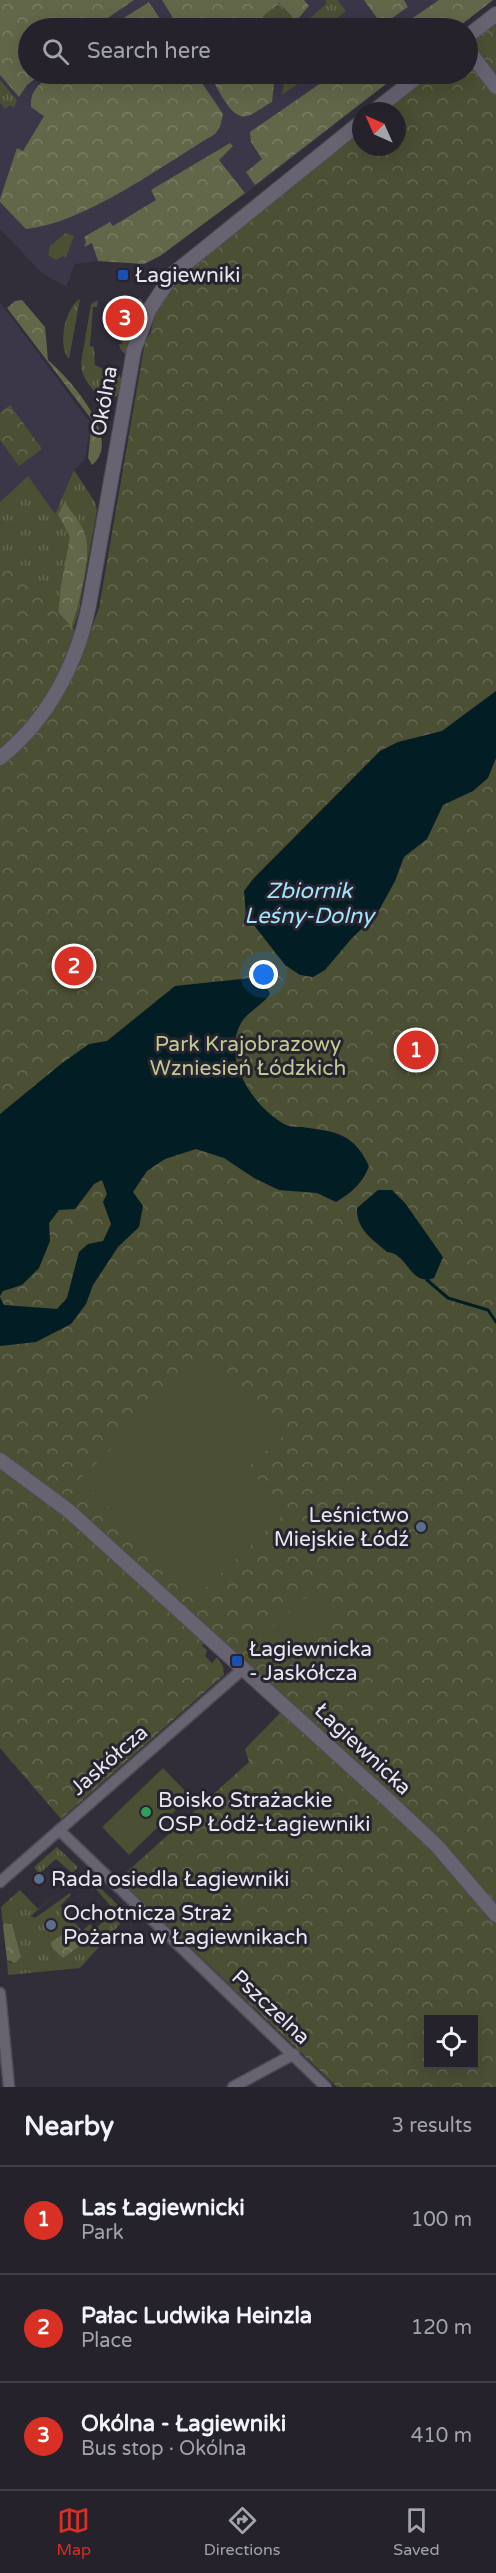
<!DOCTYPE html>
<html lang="en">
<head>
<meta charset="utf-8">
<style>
  :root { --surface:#25222c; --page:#2d2a34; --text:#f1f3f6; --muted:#a3a4a9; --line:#423f48; --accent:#d93025 }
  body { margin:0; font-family:"Varela Round",sans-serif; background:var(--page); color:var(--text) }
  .controls { position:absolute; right:18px; bottom:18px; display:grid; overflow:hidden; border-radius:0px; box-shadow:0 6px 24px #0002 }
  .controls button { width:54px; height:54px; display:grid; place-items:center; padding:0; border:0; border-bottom:2px solid var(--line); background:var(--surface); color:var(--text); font:30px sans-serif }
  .compass { position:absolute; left:352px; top:102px; width:54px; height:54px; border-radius:50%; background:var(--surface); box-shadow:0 6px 24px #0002; rotate:315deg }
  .you { position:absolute; left:264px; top:975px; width:21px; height:21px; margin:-15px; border:4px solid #fff; border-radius:50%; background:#1a73e8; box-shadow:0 0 0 9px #1a73e833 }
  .badge { display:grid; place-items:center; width:39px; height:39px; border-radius:50%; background:var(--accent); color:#fff; font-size:20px; font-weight:700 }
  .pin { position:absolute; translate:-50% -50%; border:3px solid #fff; box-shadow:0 2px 6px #0006 }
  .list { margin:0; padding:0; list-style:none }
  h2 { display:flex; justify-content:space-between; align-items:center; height:78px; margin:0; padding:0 24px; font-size:26px }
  h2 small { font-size:20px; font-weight:400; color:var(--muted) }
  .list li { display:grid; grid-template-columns:39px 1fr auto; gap:18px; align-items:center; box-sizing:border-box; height:108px; padding:0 24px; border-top:2px solid var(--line) }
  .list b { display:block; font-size:22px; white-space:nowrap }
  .list p { margin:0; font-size:20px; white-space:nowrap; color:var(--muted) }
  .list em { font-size:20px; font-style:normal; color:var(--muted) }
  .icon { flex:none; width:33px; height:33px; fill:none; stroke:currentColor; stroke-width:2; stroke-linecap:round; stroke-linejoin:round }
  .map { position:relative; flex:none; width:496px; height:2087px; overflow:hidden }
  .search { position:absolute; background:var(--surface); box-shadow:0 6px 24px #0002; left:18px; right:18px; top:18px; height:66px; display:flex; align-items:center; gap:15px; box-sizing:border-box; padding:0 21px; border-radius:33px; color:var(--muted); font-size:22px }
  .sheet { height:402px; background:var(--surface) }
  nav { display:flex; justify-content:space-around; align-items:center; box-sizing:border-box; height:84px; border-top:2px solid var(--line); background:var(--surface); font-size:16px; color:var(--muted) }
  nav a { display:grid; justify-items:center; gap:3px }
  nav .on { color:var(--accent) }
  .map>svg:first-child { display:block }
  .built { fill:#3b3648 }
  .grass { fill:url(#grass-tufts) }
  .forest { fill:url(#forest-crowns) }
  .park { fill:url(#park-crowns); fill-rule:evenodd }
  .garden { fill:#4b4f34 }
  .water { fill:#031d25 }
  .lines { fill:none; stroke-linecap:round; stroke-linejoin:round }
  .stream { stroke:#031d25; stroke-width:3 }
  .minor-casing { stroke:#4f4c56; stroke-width:13 }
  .tertiary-casing { stroke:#4f4c56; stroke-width:16 }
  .minor { stroke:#676371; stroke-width:10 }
  .tertiary { stroke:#676371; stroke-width:14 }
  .transit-dot { fill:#1a4fb4; stroke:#272430; stroke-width:2 }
  .service-dot { fill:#5c6f8a; stroke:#272430; stroke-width:2 }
  .leisure-dot { fill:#2e9e5b; stroke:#272430; stroke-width:2 }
  .labels { text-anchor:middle; stroke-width:6; stroke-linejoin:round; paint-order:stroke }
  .poi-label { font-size:21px; fill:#e8e6ee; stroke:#272430; text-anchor:start }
  .street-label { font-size:21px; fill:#e8e6ee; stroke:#272430 }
  .park-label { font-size:21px; fill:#c2ca92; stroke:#272430 }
  .water-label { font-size:22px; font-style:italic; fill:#a1e5fc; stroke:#272430 }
</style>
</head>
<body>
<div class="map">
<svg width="496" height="2087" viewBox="0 0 496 2087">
  <defs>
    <pattern id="grass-tufts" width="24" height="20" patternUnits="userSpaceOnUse" patternTransform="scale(1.5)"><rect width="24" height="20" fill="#4b4f34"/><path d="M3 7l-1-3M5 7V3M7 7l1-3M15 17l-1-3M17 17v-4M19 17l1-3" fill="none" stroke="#656852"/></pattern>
    <pattern id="forest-crowns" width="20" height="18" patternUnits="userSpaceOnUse" patternTransform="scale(1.5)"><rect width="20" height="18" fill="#63674a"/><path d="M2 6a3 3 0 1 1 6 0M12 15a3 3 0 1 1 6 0" fill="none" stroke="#797d64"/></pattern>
    <pattern id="park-crowns" width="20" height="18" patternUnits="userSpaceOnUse" patternTransform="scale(1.5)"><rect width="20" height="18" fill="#4b4f34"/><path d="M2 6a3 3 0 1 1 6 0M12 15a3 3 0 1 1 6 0" fill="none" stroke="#656852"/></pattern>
  </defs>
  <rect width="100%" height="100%" fill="#312e3a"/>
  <path class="built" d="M 0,0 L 493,0 L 457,28 L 28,28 L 28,74 L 399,74 L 268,177 L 160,256 L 144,264 L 98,261 L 75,264 L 66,287 L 42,273 L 0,229 Z
    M 0,302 L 91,424 L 85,460 L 74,470 L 55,515 L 28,477 L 0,502 Z"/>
  <path class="grass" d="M 326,0 L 338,0 L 346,11 L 324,28 L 320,24 L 315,28 L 299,28 L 326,4 Z
    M 285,74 L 312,74 L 282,95 Z
    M 0,80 L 17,100 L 14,108 L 10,105 L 5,109 L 0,103 Z
    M 66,233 L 74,236 L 66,258 L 63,256 L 56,260 L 48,255 L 50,246 Z
    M 80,299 L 69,359 C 57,346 65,308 80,299 Z
    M 141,299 L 145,306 L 125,354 L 121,350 L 119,344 L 122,344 L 124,325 L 128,325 L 128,317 L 125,317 L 128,308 L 125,307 L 127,303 Z
    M 98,300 L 97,307 L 93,307 L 90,346 L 94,347 L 95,365 L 107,371 L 102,398 L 100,398 C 91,388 81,377 81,363 L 91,304 Z
    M 111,371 L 118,371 L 123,384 L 117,396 L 107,398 Z
    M 74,470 L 95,502 L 97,510 L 78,615 L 65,651 L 0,548 L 0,502 L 28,476 L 55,514 Z
    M 57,1847 L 78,1867 L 72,1873 L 56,1859 L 39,1874 L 34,1867 Z
    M 88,1876 L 128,1915 L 80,1968 L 8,1975 L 7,1960 L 11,1963 L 21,1957 L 12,1924 L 8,1923 L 3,1926 L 1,1907 L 20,1890 L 38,1909 L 56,1894 L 31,1916 L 35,1918 L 70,1893 L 71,1895 L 60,1906 L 82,1931 L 90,1924 L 95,1929 L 101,1924 L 91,1910 L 94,1904 L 106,1916 L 114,1910 L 89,1881 Z"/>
  <path class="forest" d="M 0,0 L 134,0 L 93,28 L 28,28 L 28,74 L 41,74 L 27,85 L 19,97 L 0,75 Z
    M 162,0 L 304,0 L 309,6 L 296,21 L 279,3 L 255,24 L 259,28 L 179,28 Z
    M 364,0 L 404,0 L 408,7 L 382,25 Z
    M 439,0 L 493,0 L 457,28 L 398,28 Z
    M 149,2 L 166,28 L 108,28 Z
    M 53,74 L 196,74 L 223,114 L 220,127 L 215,134 C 163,165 85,223 26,229 L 0,202 L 0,199 L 17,148 L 23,151 L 44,116 L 31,107 C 30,89 40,84 53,74 Z
    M 209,74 L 275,74 L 272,102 C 264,106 255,114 247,116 C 231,121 217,86 209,74 Z
    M 334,74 L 399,74 L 255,185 L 246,172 L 262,159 L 251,142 L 250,132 Z
    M 230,143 L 233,146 L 219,160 L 245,193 L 160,256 L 144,264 L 98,261 L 92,243 L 84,247 L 86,242 L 84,237 L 110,222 L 113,226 L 156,200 L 151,190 Z
    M 22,300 L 45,327 L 48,360 C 69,378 124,439 92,465 L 88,458 L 92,420 L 7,308 L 15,301 Z
    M 65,502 C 71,512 81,523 85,534 C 94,557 73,625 64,649 L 57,625 L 61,586 L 70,537 L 58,514 Z
    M 5,1923 L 12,1924 L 21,1957 L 15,1963 L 7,1960 L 3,1926 Z
    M 72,1929 L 82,1936 L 88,1935 L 90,1938 L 63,1958 L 52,1948 L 51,1942 Z"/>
  <path class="park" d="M 279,3 L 296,21 L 288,28 L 280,28 L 271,20 L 259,28 L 254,24 Z
    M 496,22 L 496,2087 L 337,2087 L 119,1879 L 249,1762 L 245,1749 L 280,1713 L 262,1693 L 204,1643 L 202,1646 L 207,1650 L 205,1656 L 212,1663 L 217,1657 L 223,1666 L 224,1675 L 61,1819 L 0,1748 L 0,547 L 86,643 L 99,608 L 145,342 L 151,332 L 157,298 L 178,279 L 361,131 L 361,147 L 397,147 L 397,111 L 386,111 L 432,74 L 468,74 L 468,45 ZM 428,2020 L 474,2020 L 474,2064 L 428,2064 Z
    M 10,405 L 42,449 L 19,466 L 0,440 L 0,413 Z"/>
  <path class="garden" d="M 209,1354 L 284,1435 L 247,1468 L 288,1510 L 201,1592 L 79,1480 Z
    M 322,1589 L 345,1615 L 285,1667 L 257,1641 L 304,1599 Z
    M 163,1768 L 190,1796 L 129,1855 L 102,1827 Z"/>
  <path class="water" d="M 496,691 L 496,758 L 488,778 L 473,791 L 443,805 L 427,839 L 404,857 L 395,881 L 377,914 L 352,938 L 325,970 L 313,977 L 300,975 L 285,965 L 246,915 L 244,891 L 253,879 L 380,751 L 398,742 L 442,731 Z
    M 251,978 L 264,981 L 270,994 C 263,1005 248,1011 241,1023 C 221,1059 253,1106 284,1124 C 289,1127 296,1127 302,1127 C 337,1132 353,1133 369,1166 C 363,1183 351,1193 336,1202 L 317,1193 L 279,1190 L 254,1178 L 224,1158 L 196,1149 L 165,1159 L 147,1171 L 133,1192 L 143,1206 L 139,1227 L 118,1247 L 93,1285 L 86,1304 L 71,1324 L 36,1342 L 0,1346 L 0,1297 L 4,1305 L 57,1309 L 67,1298 L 79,1252 L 88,1244 L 103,1241 L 111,1224 L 103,1202 L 107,1194 L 102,1180 L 94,1184 L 75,1209 L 59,1210 L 49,1223 L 50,1241 L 39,1268 L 22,1285 L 3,1291 L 0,1296 L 0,1114 L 61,1064 L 89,1044 L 107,1041 L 175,986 Z
    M 378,1190 L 392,1190 L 405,1203 L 443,1257 L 434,1278 C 410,1287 408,1253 387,1252 C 372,1239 356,1229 357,1208 Z"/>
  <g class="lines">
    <path class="stream" d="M 427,1280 L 448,1298 L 488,1310 L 496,1322"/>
    <g class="minor-casing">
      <path id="minor" d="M 59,1830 L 326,2087
        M 0,1882 L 244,1668
        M 0,1993 L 9,2087
        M 233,2087 L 294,2054"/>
    </g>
    <g class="tertiary-casing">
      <path id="tertiary" d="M 468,36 L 496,14
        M 468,50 L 496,87
        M 374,111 L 421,74
        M 0,758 C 48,720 77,664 89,605 L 134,350 L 149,310 L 173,274 L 361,122
        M 0,1460 L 69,1511 L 388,1800 L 437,1846 L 496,1915"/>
    </g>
    <use href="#minor" class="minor"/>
    <use href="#tertiary" class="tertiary"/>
  </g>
  <g class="transit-dot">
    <rect x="117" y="269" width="12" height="12" rx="3"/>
    <rect x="231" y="1655" width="12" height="12" rx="3"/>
  </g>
  <g class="service-dot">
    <circle cx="421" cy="1527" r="6"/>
    <circle cx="39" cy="1879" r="6"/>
    <circle cx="51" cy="1925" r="6"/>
  </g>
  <circle class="leisure-dot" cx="146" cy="1812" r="6"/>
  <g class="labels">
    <g class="poi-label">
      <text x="135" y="282">Łagiewniki</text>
      <text x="409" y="1522" text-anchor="end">Leśnictwo<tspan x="409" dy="24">Miejskie Łódź</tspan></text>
      <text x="249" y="1656">Łagiewnicka<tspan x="249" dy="24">- Jaskółcza</tspan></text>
      <text x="158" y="1807">Boisko Strażackie<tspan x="158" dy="24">OSP Łódź-Łagiewniki</tspan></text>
      <text x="51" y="1886">Rada osiedla Łagiewniki</text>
      <text x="63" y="1920">Ochotnicza Straż<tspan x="63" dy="24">Pożarna w Łagiewnikach</tspan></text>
    </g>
    <g class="street-label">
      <text transform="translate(104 401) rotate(-80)" y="7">Okólna</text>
      <text transform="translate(363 1749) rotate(43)" y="7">Łagiewnicka</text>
      <text transform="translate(109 1760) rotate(-41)" y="7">Jaskółcza</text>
      <text transform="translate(271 2007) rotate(43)" y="7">Pszczelna</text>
    </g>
    <g class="park-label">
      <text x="248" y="1051">Park Krajobrazowy<tspan x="248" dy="24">Wzniesień Łódzkich</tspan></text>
    </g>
    <g class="water-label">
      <text x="309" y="898">Zbiornik<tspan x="309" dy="25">Leśny-Dolny</tspan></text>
    </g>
  </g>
</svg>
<div class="controls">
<button><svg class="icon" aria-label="locate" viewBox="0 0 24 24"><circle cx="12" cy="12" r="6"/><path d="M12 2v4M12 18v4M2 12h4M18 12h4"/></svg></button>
</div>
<svg class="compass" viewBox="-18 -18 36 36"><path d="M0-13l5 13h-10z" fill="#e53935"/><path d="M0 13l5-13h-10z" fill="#a3a4a9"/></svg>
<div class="you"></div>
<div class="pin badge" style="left:416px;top:1050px">1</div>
<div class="pin badge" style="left:74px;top:966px">2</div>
<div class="pin badge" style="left:125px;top:318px">3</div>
<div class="search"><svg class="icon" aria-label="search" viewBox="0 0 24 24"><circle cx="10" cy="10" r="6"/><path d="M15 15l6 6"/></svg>Search here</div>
</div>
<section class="sheet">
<h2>Nearby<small>3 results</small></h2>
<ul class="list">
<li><span class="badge">1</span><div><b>Las Łagiewnicki</b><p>Park</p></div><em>100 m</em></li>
<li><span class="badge">2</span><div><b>Pałac Ludwika Heinzla</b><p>Place</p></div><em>120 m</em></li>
<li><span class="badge">3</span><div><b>Okólna - Łagiewniki</b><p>Bus stop · Okólna</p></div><em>410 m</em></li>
</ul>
</section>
<nav>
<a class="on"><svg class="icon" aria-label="map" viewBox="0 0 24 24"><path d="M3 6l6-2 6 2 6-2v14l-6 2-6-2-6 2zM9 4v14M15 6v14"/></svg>Map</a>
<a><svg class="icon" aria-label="directions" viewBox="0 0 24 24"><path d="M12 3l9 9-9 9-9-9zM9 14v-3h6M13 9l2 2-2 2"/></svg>Directions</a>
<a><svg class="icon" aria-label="saved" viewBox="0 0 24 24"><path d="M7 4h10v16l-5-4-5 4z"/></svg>Saved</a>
</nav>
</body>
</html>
